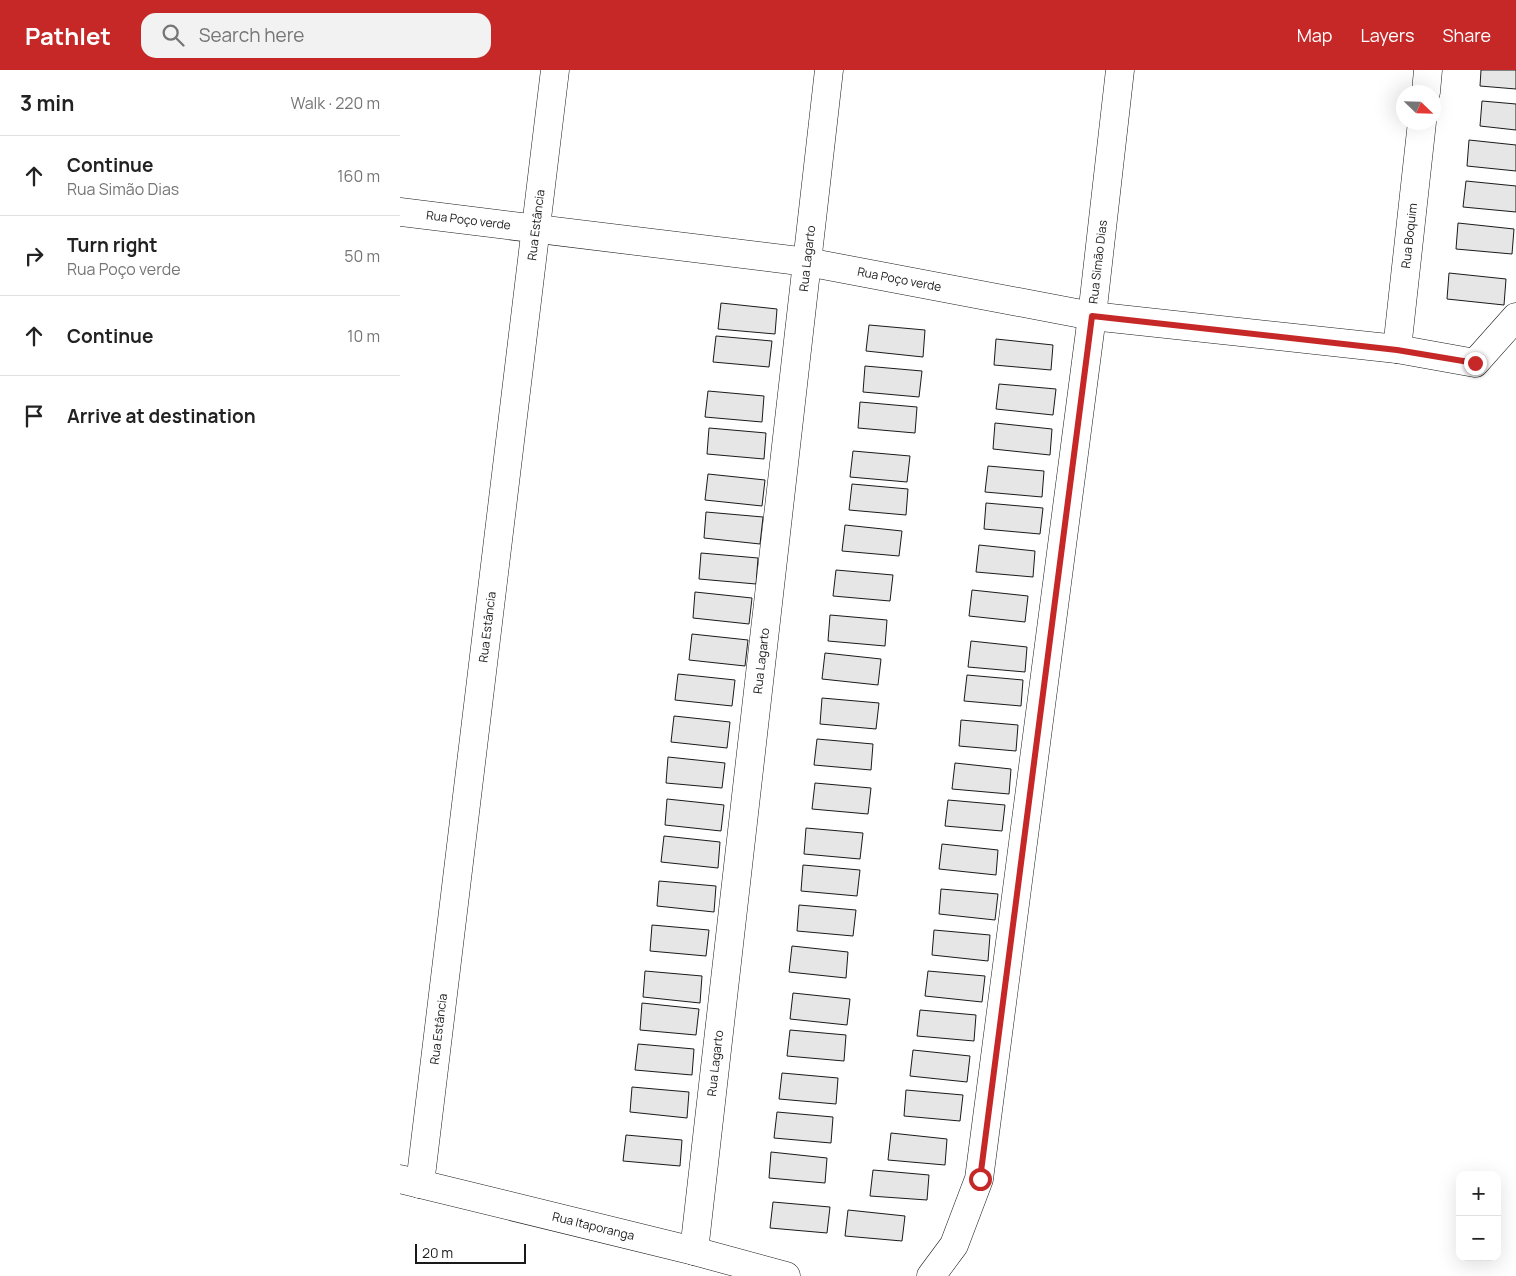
<!DOCTYPE html>
<html lang="en">
<head>
<meta charset="utf-8">
<style>
  :root { --surface:#fff; --page:#f2f2f2; --text:#222; --muted:#767676; --line:#e0e0e0; --accent:#c62828 }
  body { margin:0; font-family:Manrope,sans-serif; background:var(--page); color:var(--text) }
  .controls { position:absolute; right:15px; bottom:15px; display:grid; overflow:hidden; border-radius:10px; box-shadow:0 5px 20px #0002 }
  .controls button { width:45px; height:45px; display:grid; place-items:center; padding:0; border:0; border-bottom:1px solid var(--line); background:var(--surface); color:var(--text); font:25px sans-serif }
  .compass { position:absolute; left:996px; top:15px; width:45px; height:45px; border-radius:50%; background:var(--surface); box-shadow:0 5px 20px #0002; rotate:113deg }
  .scale { position:absolute; left:15px; bottom:12px; width:111px; box-sizing:border-box; padding-left:5px; border:2px solid #1a1a1a; border-top:0; font-size:14px; line-height:18px; white-space:nowrap; color:#1a1a1a; -webkit-text-stroke:4px #fff; paint-order:stroke }
  .stop { position:absolute; width:15px; height:15px; margin:-11px; border:4px solid #c62828; border-radius:50%; background:#fff }
  .stop.end { background:#c62828; border-color:#fff; box-shadow:0 1px 5px #0008 }
  .list { margin:0; padding:0; list-style:none }
  h2 { display:flex; justify-content:space-between; align-items:center; height:65px; margin:0; padding:0 20px; font-size:21px }
  h2 small { font-size:16px; font-weight:400; color:var(--muted) }
  .list li { display:grid; grid-template-columns:32px 1fr auto; gap:15px; align-items:center; box-sizing:border-box; height:80px; padding:0 20px; border-top:1px solid var(--line) }
  .list b { display:block; font-size:19px; white-space:nowrap }
  .list p { margin:0; font-size:16px; white-space:nowrap; color:var(--muted) }
  .list em { font-size:16px; font-style:normal; color:var(--muted) }
  .icon { flex:none; width:28px; height:28px; fill:none; stroke:currentColor; stroke-width:2; stroke-linecap:round; stroke-linejoin:round }
  .map { position:relative; flex:none; width:1116px; height:1206px; overflow:hidden }
  header { display:flex; align-items:center; gap:30px; box-sizing:border-box; height:70px; padding:0 25px; background:var(--accent); color:#fff }
  header strong { font-size:24px }
  nav { display:flex; gap:28px; margin-inline-start:auto; font-size:18px }
  .search { width:350px; height:45px; background:var(--page); display:flex; align-items:center; gap:12px; box-sizing:border-box; padding:0 18px; border-radius:15px; color:var(--muted); font-size:19px }
  main { display:flex }
  aside { flex:1; background:var(--surface) }
  .map>svg:first-child { display:block }
  .building { fill:#e6e6e6; stroke:#1a1a1a }
  .lines { fill:none; stroke-linecap:round; stroke-linejoin:round }
  .street-casing { stroke:#1a1a1a; stroke-width:29 }
  .street { stroke:#fff; stroke-width:28 }
  .route { stroke:#c62828; stroke-width:6 }
  .labels { text-anchor:middle; stroke-width:4; stroke-linejoin:round; paint-order:stroke }
  .street-label { font-size:12px; fill:#1a1a1a; stroke:#fff }
</style>
</head>
<body>
<header>
<strong>Pathlet</strong>
<div class="search"><svg class="icon" aria-label="search" viewBox="0 0 24 24"><circle cx="10" cy="10" r="6"/><path d="M15 15l6 6"/></svg>Search here</div>
<nav><a>Map</a><a>Layers</a><a>Share</a></nav>
</header>
<main>
<aside>
<h2>3 min<small>Walk · 220 m</small></h2>
<ul class="list">
<li><svg class="icon" aria-label="ahead" viewBox="0 0 24 24"><path d="M12 20V5M6 11l6-6 6 6"/></svg><div><b>Continue</b><p>Rua Simão Dias</p></div><em>160 m</em></li>
<li><svg class="icon" aria-label="right" viewBox="0 0 24 24"><path d="M7 20v-9h11M14 6l5 5-5 5"/></svg><div><b>Turn right</b><p>Rua Poço verde</p></div><em>50 m</em></li>
<li><svg class="icon" aria-label="ahead" viewBox="0 0 24 24"><path d="M12 20V5M6 11l6-6 6 6"/></svg><div><b>Continue</b></div><em>10 m</em></li>
<li><svg class="icon" aria-label="arrive" viewBox="0 0 24 24"><path d="M6 21V4h12l-3 4 3 4H6"/></svg><div><b>Arrive at destination</b></div></li>
</ul>
</aside>
<div class="map">
<svg width="1116" height="1206" viewBox="0 0 1116 1206">
  <rect width="100%" height="100%" fill="#fff"/>
  <path class="building" d="M 1081,0 L 1116,0 L 1116,19 L 1080,16 Z
    M 1082,31 L 1116,34 L 1116,60 L 1080,56 Z
    M 1069,70 L 1116,75 L 1116,101 L 1067,96 Z
    M 1066,111 L 1116,116 L 1116,142 L 1063,137 Z
    M 1058,153 L 1114,159 L 1112,184 L 1056,179 Z
    M 1049,203 L 1106,209 L 1104,235 L 1047,229 Z
    M 321,233 L 377,239 L 375,264 L 318,259 Z
    M 469,255 L 525,260 L 523,287 L 466,281 Z
    M 316,266 L 372,271 L 369,297 L 313,292 Z
    M 596,269 L 653,275 L 651,300 L 594,295 Z
    M 465,296 L 522,301 L 519,327 L 463,322 Z
    M 599,314 L 656,319 L 653,345 L 596,339 Z
    M 308,321 L 364,326 L 362,352 L 305,347 Z
    M 460,332 L 517,337 L 515,363 L 458,358 Z
    M 595,353 L 652,359 L 650,385 L 593,379 Z
    M 309,358 L 366,363 L 364,389 L 307,384 Z
    M 453,381 L 510,386 L 507,412 L 450,407 Z
    M 588,396 L 644,401 L 642,427 L 585,422 Z
    M 308,404 L 365,410 L 362,436 L 305,430 Z
    M 452,414 L 508,419 L 506,445 L 449,440 Z
    M 586,433 L 643,438 L 640,464 L 584,459 Z
    M 306,442 L 363,447 L 360,474 L 304,468 Z
    M 445,455 L 502,461 L 499,486 L 442,481 Z
    M 579,475 L 635,481 L 633,507 L 576,502 Z
    M 301,483 L 358,488 L 356,514 L 299,509 Z
    M 436,500 L 493,505 L 490,531 L 433,526 Z
    M 572,520 L 628,526 L 625,552 L 569,546 Z
    M 295,522 L 352,528 L 349,554 L 293,548 Z
    M 430,545 L 487,550 L 485,576 L 428,571 Z
    M 292,564 L 348,570 L 345,596 L 289,590 Z
    M 571,571 L 627,577 L 625,602 L 568,597 Z
    M 425,583 L 481,589 L 478,615 L 422,609 Z
    M 278,604 L 335,610 L 332,636 L 275,630 Z
    M 567,605 L 623,610 L 621,636 L 564,631 Z
    M 422,628 L 479,633 L 476,659 L 420,654 Z
    M 274,646 L 330,652 L 327,678 L 271,672 Z
    M 561,650 L 618,655 L 616,681 L 559,676 Z
    M 417,669 L 473,674 L 471,700 L 414,695 Z
    M 268,687 L 325,693 L 322,718 L 266,713 Z
    M 555,693 L 611,699 L 609,724 L 552,719 Z
    M 415,713 L 471,718 L 468,744 L 412,739 Z
    M 267,729 L 324,735 L 321,761 L 265,755 Z
    M 548,730 L 605,735 L 602,761 L 545,756 Z
    M 406,758 L 463,763 L 460,789 L 404,784 Z
    M 264,766 L 320,772 L 318,798 L 261,792 Z
    M 542,774 L 598,780 L 596,805 L 539,799 Z
    M 403,795 L 460,800 L 457,826 L 401,821 Z
    M 259,811 L 316,816 L 314,842 L 257,836 Z
    M 541,819 L 598,824 L 595,850 L 539,844 Z
    M 399,835 L 456,840 L 453,866 L 397,861 Z
    M 252,855 L 309,860 L 306,886 L 250,881 Z
    M 534,860 L 590,865 L 588,891 L 532,885 Z
    M 392,876 L 448,882 L 446,908 L 389,902 Z
    M 245,901 L 302,906 L 300,933 L 243,927 Z
    M 528,901 L 585,906 L 582,932 L 525,926 Z
    M 393,923 L 450,929 L 447,955 L 390,949 Z
    M 242,933 L 299,939 L 296,965 L 240,960 Z
    M 520,940 L 576,945 L 574,971 L 517,966 Z
    M 390,960 L 446,965 L 444,991 L 387,986 Z
    M 238,974 L 294,979 L 292,1005 L 235,1000 Z
    M 513,980 L 570,986 L 567,1012 L 510,1006 Z
    M 382,1003 L 438,1008 L 436,1034 L 379,1029 Z
    M 232,1017 L 289,1022 L 287,1048 L 230,1042 Z
    M 506,1020 L 563,1025 L 560,1051 L 504,1046 Z
    M 377,1042 L 433,1047 L 431,1073 L 374,1068 Z
    M 491,1063 L 547,1069 L 545,1095 L 488,1090 Z
    M 226,1065 L 282,1070 L 280,1096 L 223,1091 Z
    M 371,1082 L 427,1088 L 425,1113 L 369,1108 Z
    M 473,1100 L 529,1105 L 527,1130 L 470,1126 Z
    M 373,1132 L 430,1137 L 427,1163 L 370,1158 Z
    M 448,1140 L 505,1146 L 502,1171 L 445,1166 Z"/>
  <g class="lines">
    <g class="street-casing">
      <g id="street">
        <path d="M 1026,22 L 1028,0"/>
        <path id="s1" d="M 0,142 L 407,192 L 692,246 L 997,279 L 1075,293 L 1116,247"/>
        <path id="s2" d="M 997,279 L 1022,52"/>
        <path id="s3" d="M 0,1109 L 294,1181 L 386,1206"/>
        <path id="s4" d="M 20,1114 L 155,0"/>
        <path id="s5" d="M 294,1181 L 429,0"/>
        <path id="s6" d="M 531,1206 L 554,1175 L 579,1109 L 692,246 L 720,0"/>
      </g>
    </g>
    <use href="#street" class="street"/>
  </g>
  <g class="lines">
    <path class="route" d="M 580,1109 L 692,246 L 997,280 L 1075,293"/>
  </g>
  <g class="labels">
    <g class="street-label">
      <text dy="4" stroke="none"><textPath href="#s1" startOffset="69">Rua Poço verde</textPath></text>
      <text dy="4" stroke="none"><textPath href="#s4" startOffset="966">Rua Estância</textPath></text>
      <text dy="4" stroke="none"><textPath href="#s2" startOffset="114">Rua Boquim</textPath></text>
      <text dy="4" stroke="none"><textPath href="#s5" startOffset="999">Rua Lagarto</textPath></text>
      <text dy="4" stroke="none"><textPath href="#s6" startOffset="1034">Rua Simão Dias</textPath></text>
      <text dy="4" stroke="none"><textPath href="#s1" startOffset="504">Rua Poço verde</textPath></text>
      <text dy="4" stroke="none"><textPath href="#s4" startOffset="561">Rua Estância</textPath></text>
      <text dy="4" stroke="none"><textPath href="#s5" startOffset="594">Rua Lagarto</textPath></text>
      <text dy="4" stroke="none"><textPath href="#s4" startOffset="156">Rua Estância</textPath></text>
      <text dy="4" stroke="none"><textPath href="#s5" startOffset="189">Rua Lagarto</textPath></text>
      <text dy="4" stroke="none"><textPath href="#s3" startOffset="199">Rua Itaporanga</textPath></text>
    </g>
  </g>
</svg>
<div class="controls">
<button>+</button>
<button>−</button>
</div>
<svg class="compass" viewBox="-18 -18 36 36"><path d="M0-13l5 13h-10z" fill="#e53935"/><path d="M0 13l5-13h-10z" fill="#767676"/></svg>
<div class="scale">20 m</div>
<div class="stop" style="left:580px;top:1109px"></div>
<div class="stop end" style="left:1075px;top:293px"></div>
</div>
</main>
</body>
</html>
